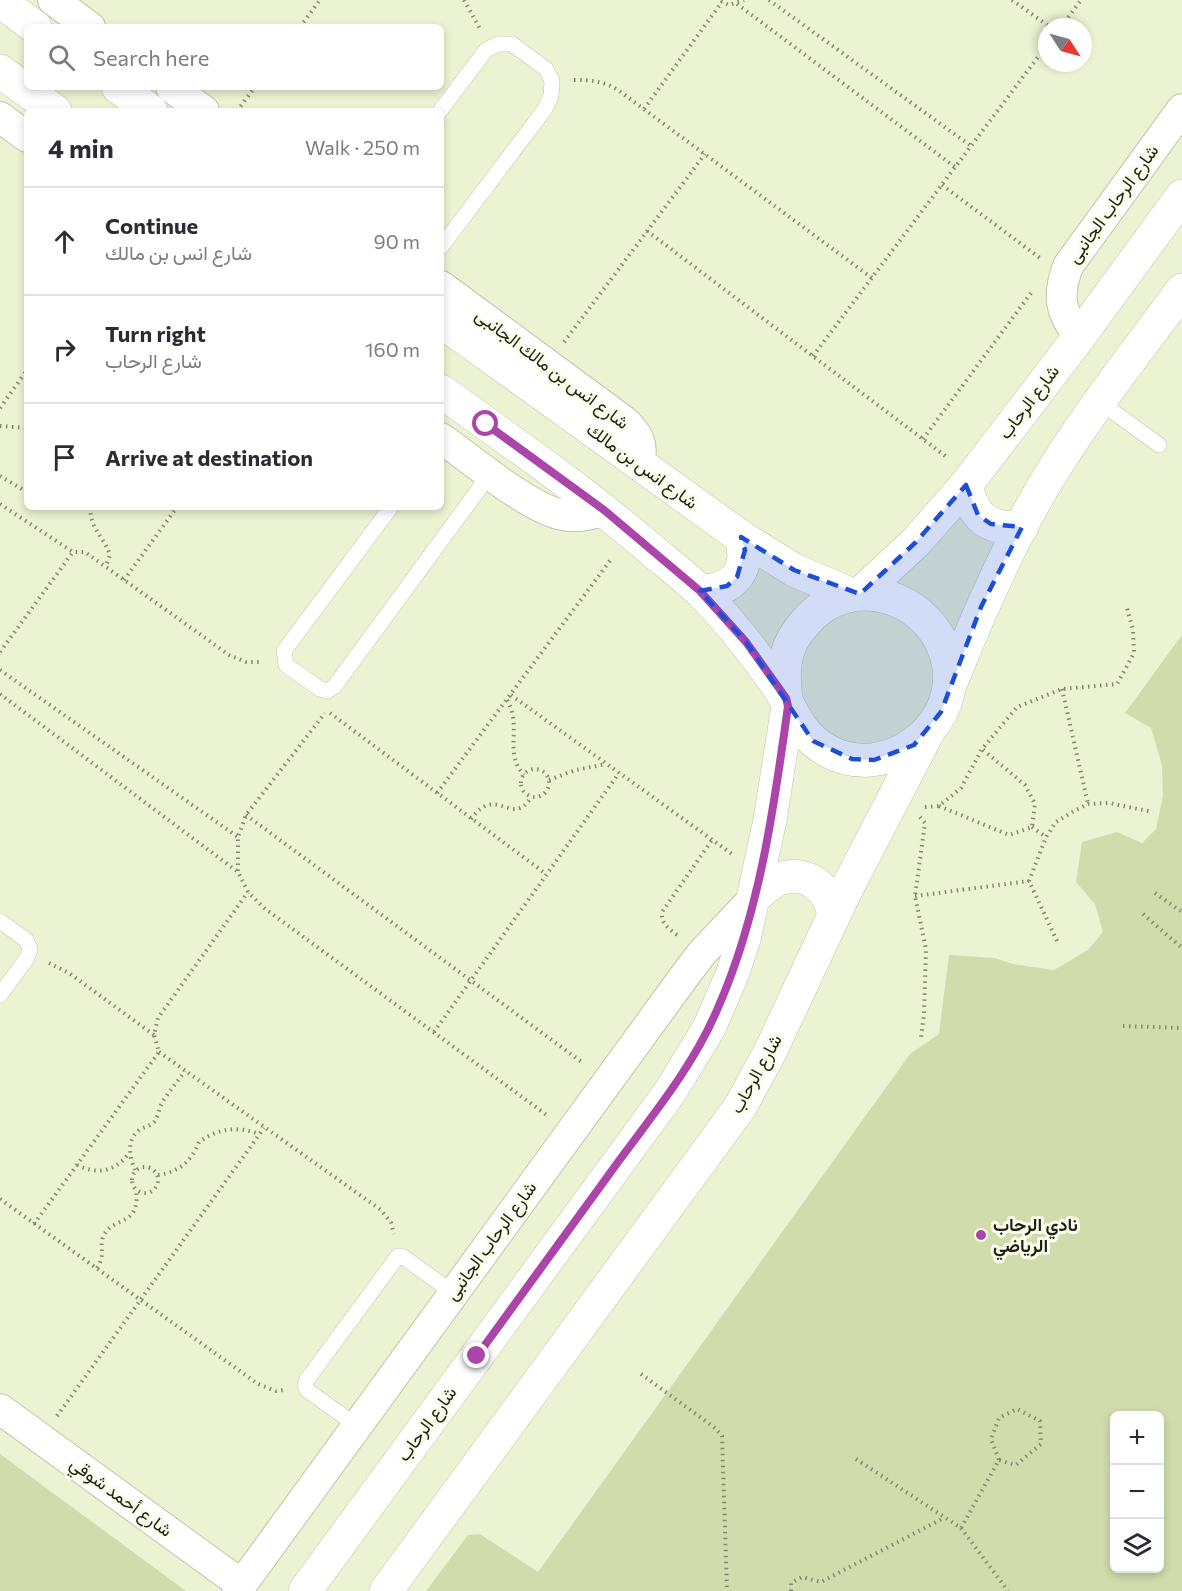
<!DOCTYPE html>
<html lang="en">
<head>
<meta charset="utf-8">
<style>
  :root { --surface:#fff; --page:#f2f2f3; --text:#2b2b33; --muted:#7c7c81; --line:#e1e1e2 }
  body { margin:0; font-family:Commissioner,Vazirmatn,sans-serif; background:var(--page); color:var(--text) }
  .controls { position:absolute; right:18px; bottom:18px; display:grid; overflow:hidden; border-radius:9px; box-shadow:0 3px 9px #0003 }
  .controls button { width:54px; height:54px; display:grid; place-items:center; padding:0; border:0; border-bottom:2px solid var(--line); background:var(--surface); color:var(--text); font:30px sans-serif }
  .compass { position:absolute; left:1038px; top:18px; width:54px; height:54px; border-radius:50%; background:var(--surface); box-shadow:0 3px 9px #0003; rotate:126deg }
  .stop { position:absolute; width:18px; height:18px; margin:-14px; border:4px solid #ab45a9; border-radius:50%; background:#fff }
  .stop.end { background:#ab45a9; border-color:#fff; box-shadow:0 2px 6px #0008 }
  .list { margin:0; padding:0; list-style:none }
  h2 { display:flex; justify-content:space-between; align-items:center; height:78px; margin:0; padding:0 24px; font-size:26px }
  h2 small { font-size:20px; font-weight:400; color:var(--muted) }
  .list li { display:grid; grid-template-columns:39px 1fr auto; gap:18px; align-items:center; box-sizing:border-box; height:108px; padding:0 24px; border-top:2px solid var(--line) }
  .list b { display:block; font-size:22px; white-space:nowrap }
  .list p { margin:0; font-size:20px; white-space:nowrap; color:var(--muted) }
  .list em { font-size:20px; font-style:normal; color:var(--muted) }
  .icon { flex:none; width:33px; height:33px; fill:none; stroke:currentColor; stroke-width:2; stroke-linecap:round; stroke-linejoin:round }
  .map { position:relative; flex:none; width:1182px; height:1591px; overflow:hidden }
  .search { position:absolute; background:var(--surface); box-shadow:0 3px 9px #0003; left:24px; top:24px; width:420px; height:66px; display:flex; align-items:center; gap:15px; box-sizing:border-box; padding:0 21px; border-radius:9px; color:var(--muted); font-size:22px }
  .panel { position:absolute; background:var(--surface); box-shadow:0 3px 9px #0003; left:24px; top:108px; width:420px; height:402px; border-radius:9px }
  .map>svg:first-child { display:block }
  .green { fill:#d0dcab; fill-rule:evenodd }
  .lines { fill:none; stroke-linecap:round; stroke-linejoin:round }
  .service-casing { stroke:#bfc7a7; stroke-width:16 }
  .minor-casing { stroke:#bfc7a7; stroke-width:32 }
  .tertiary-casing { stroke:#bfc7a7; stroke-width:34 }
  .path { stroke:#848973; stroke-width:4; stroke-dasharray:1.5 4.5; stroke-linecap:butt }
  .service { stroke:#fff; stroke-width:15 }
  .minor { stroke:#fff; stroke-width:30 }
  .tertiary { stroke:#fff; stroke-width:33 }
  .route { stroke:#ab45a9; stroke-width:8 }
  .marked { fill:#1d4ed8; fill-opacity:0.2; stroke:#1d4ed8; stroke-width:4.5; stroke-dasharray:12 8; stroke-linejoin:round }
  .poi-dot { fill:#ab45a9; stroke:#f9feeb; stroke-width:2 }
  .labels { text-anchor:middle; stroke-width:6; stroke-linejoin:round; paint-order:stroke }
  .street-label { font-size:18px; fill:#1f2116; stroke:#f9feeb }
  .poi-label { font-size:18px; font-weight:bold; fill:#1f2116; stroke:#f9feeb; text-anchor:start }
</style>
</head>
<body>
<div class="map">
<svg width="1182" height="1591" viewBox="0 0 1182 1591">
  <rect width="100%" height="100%" fill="#ebf3d2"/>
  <path class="green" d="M 1182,635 L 1182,1591 L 426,1591 L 468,1535 L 480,1534 L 538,1572 L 910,1054 L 939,1034 L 949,955 L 994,958 L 1013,964 L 1054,970 L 1088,950 L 1103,932 L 1095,904 L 1076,882 L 1082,842 L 1117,832 L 1142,843 L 1156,829 L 1163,796 L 1162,765 L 1151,728 L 1125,713 ZM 1114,1416 L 1160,1416 L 1160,1568 L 1114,1568 Z
    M 0,1454 L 186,1591 L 0,1591 Z"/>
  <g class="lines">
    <g class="service-casing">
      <path id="service" d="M 440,111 L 486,50 L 498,44 L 512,44 L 546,69 L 552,81 L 551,96 L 545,109 L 441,247
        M 1100,402 L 1159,445
        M 391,507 L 284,651 L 286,665 L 320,689 L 327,691 L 334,687 L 490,474
        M 0,921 L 26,940 L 30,949 L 27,958 L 0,995
        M 357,1426 L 307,1390 L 305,1385 L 306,1381 L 398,1256 L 402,1256 L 453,1293"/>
    </g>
    <g class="minor-casing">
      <path id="minor" d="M 53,0 L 90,27
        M 171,87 L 204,111
        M 0,117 L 27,137
        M 441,286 L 624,421 C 638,434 645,445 638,464
        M 1079,337 C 1060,312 1057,296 1068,266 L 1182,109
        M 441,438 C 471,459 529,509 563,515 C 578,518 591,515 604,510
        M 0,1409 L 242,1585
        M 237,1591 L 686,974 L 702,953 L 753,899"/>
    </g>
    <g class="tertiary-casing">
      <path id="tertiary" d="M 0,1 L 35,27
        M 0,71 L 55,111
        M 118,87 L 151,111
        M 441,321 L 741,537 L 794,570 L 852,595
        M 441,391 C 513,443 587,494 654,552 C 671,566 688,579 703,594 C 730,621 753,651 775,682 C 795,711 795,732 828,751 C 884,782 957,730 949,668 C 939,597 850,567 804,624 C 797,632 790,643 787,654 C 783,668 784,683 786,698
        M 966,485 C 973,518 988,530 1022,527
        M 700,591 C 734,591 751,570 741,537
        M 860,594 L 916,542 L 966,485 L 1079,337 L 1182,196
        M 950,685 C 977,617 1006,550 1043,487 C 1084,418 1135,354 1182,290
        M 753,899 C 761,891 769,883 779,879 C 807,869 830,889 834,915
        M 305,1591 L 670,1092 L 709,1028 L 732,975 L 744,939 L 770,820 L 788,706
        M 386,1591 L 740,1107 L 770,1052 L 843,896 L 929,730"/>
    </g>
    <path class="path" d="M 464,0 L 480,29
      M 769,0 L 971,146
      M 1012,0 L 1050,27
      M 721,1 L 729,5 L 744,0
      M 737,4 L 955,167
      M 300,27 L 320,0
      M 1061,27 L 1081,0
      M 574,80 C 591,80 603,81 618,90 L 872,278
      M 644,109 L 722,2
      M 237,111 L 255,87
      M 942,185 L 1040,258
      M 647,231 L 948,458
      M 564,342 L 705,154
      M 813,356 L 1047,45
      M 0,408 L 27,370
      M 0,426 L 27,428
      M 923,439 L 1031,293
      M 0,476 L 27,492
      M 0,504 L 73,552 L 85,552 L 229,655 L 246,662 L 262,662
      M 90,507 C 91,531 103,535 110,555 L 106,566
      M 124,580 L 177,507
      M 0,652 L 73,552
      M 0,670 L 238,837
      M 1062,689 L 1088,804
      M 0,694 L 238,872 L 248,892 L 264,908 L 548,1116
      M 511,695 L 732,854
      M 507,700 C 523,728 503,752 524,775
      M 330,713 L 546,874
      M521 783a14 14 0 1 1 28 0a14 14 0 1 1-28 0Z
      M 549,780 L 576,770 L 606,764
      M 437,793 L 612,558
      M 939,806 L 1009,835 L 1032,827 L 1035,804 L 1025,785 L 982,749
      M 925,807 L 939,806 L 961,788 L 982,749 L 1017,707 L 1062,689 L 1117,684 L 1134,653 L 1133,630 L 1127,608
      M 246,815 L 583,1063
      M 920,817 L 925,823 L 915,896 L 926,949 L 924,1014 L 921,1038
      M 471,819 C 497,783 512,829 531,797
      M 1032,827 L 1046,837
      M 238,871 L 238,837 L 246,815 L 325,713
      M 1155,893 L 1182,912
      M 915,896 L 1029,881
      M 1143,914 L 1182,948
      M 677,935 C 668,928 661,924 662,912 L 712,840
      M 1057,941 L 1029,881 L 1046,837 L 1056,822 L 1074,811 L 1088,804 L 1109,803 L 1153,812
      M 49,963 L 69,973 L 154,1035
      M 1123,1026 L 1182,1028
      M 434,1032 L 619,773
      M 159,1052 L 381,1210 L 391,1223 L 394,1234
      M 77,1165 C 98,1175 115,1172 129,1153
      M132 1180a13 13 0 1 1 26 0a13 13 0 1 1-26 0Z
      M 135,1170 C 130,1159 126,1141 138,1131 C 143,1127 149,1127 154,1122 C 159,1116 159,1107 163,1101 C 170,1090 178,1081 185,1071
      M 158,1175 C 179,1172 191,1162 199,1142 C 219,1128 237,1126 259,1134
      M 0,1199 L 258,1384 L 276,1391 L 284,1390
      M 34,1224 L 159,1052 L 154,1035 L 158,1018 L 248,892
      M 97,1268 C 106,1254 99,1249 103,1237 C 112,1215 141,1228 136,1190
      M 641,1374 L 715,1428 L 722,1436 L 727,1591
      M 57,1416 L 264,1128
      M 856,1459 L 961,1528 L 999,1460 L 991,1439 L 999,1418 L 1017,1409 L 1040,1421 L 1041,1444 L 1016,1465 L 999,1460
      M 961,1528 L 1008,1591
      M 791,1591 L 791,1583 L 802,1577 L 821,1582 L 944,1518"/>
    <use href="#service" class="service"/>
    <use href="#minor" class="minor"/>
    <use href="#tertiary" class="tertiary"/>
  </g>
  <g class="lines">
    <path class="route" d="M 477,1356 C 525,1290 573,1224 621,1158 C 656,1111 694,1064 717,1010 C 759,916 774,808 788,706 L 786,698 L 746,642 L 700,591 L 604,510 L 486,424"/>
  </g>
  <path class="marked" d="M 966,485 L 978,515 L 991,524 L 1022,527 L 981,607 L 941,712 L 914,745 L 874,760 L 852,759 L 813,741 L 746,642 L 700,591 L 727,586 L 737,577 L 745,550 L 741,537 L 794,570 L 860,594 L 916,542 Z"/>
  <circle class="poi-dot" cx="981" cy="1235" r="6"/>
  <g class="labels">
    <g class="street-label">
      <text transform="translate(1113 204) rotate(-54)" y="6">شارع الرحاب الجانبى</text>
      <text transform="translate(552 369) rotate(37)" y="6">شارع انس بن مالك الجانبى</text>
      <text transform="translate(1029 402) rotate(-53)" y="6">شارع الرحاب</text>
      <text transform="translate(642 466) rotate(36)" y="6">شارع انس بن مالك</text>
      <text transform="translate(756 1074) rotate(-61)" y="6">شارع الرحاب</text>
      <text transform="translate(491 1241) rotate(-54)" y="6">شارع الرحاب الجانبى</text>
      <text transform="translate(427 1424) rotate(-54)" y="6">شارع الرحاب</text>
      <text transform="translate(121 1497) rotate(36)" y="6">شارع أحمد شوقي</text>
    </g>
    <g class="poi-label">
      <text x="993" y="1231">نادي الرحاب<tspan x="993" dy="21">الرياضي</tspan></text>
    </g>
  </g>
</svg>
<div class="controls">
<button>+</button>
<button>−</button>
<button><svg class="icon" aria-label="layers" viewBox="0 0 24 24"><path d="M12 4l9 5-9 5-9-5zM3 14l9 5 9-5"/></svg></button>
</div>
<svg class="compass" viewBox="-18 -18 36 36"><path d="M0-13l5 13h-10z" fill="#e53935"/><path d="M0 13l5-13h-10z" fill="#7c7c81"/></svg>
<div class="stop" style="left:486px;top:424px"></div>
<div class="stop end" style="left:477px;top:1356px"></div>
<div class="search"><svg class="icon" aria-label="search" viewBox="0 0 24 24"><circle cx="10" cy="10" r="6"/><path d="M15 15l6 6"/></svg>Search here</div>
<section class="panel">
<h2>4 min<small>Walk · 250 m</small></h2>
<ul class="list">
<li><svg class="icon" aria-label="ahead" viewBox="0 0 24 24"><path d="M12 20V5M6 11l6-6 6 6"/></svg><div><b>Continue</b><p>شارع انس بن مالك</p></div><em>90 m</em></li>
<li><svg class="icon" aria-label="right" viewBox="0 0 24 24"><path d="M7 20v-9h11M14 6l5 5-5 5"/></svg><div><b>Turn right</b><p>شارع الرحاب</p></div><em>160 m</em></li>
<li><svg class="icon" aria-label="arrive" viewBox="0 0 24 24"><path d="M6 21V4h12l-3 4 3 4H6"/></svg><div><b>Arrive at destination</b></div></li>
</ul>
</section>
</div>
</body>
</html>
